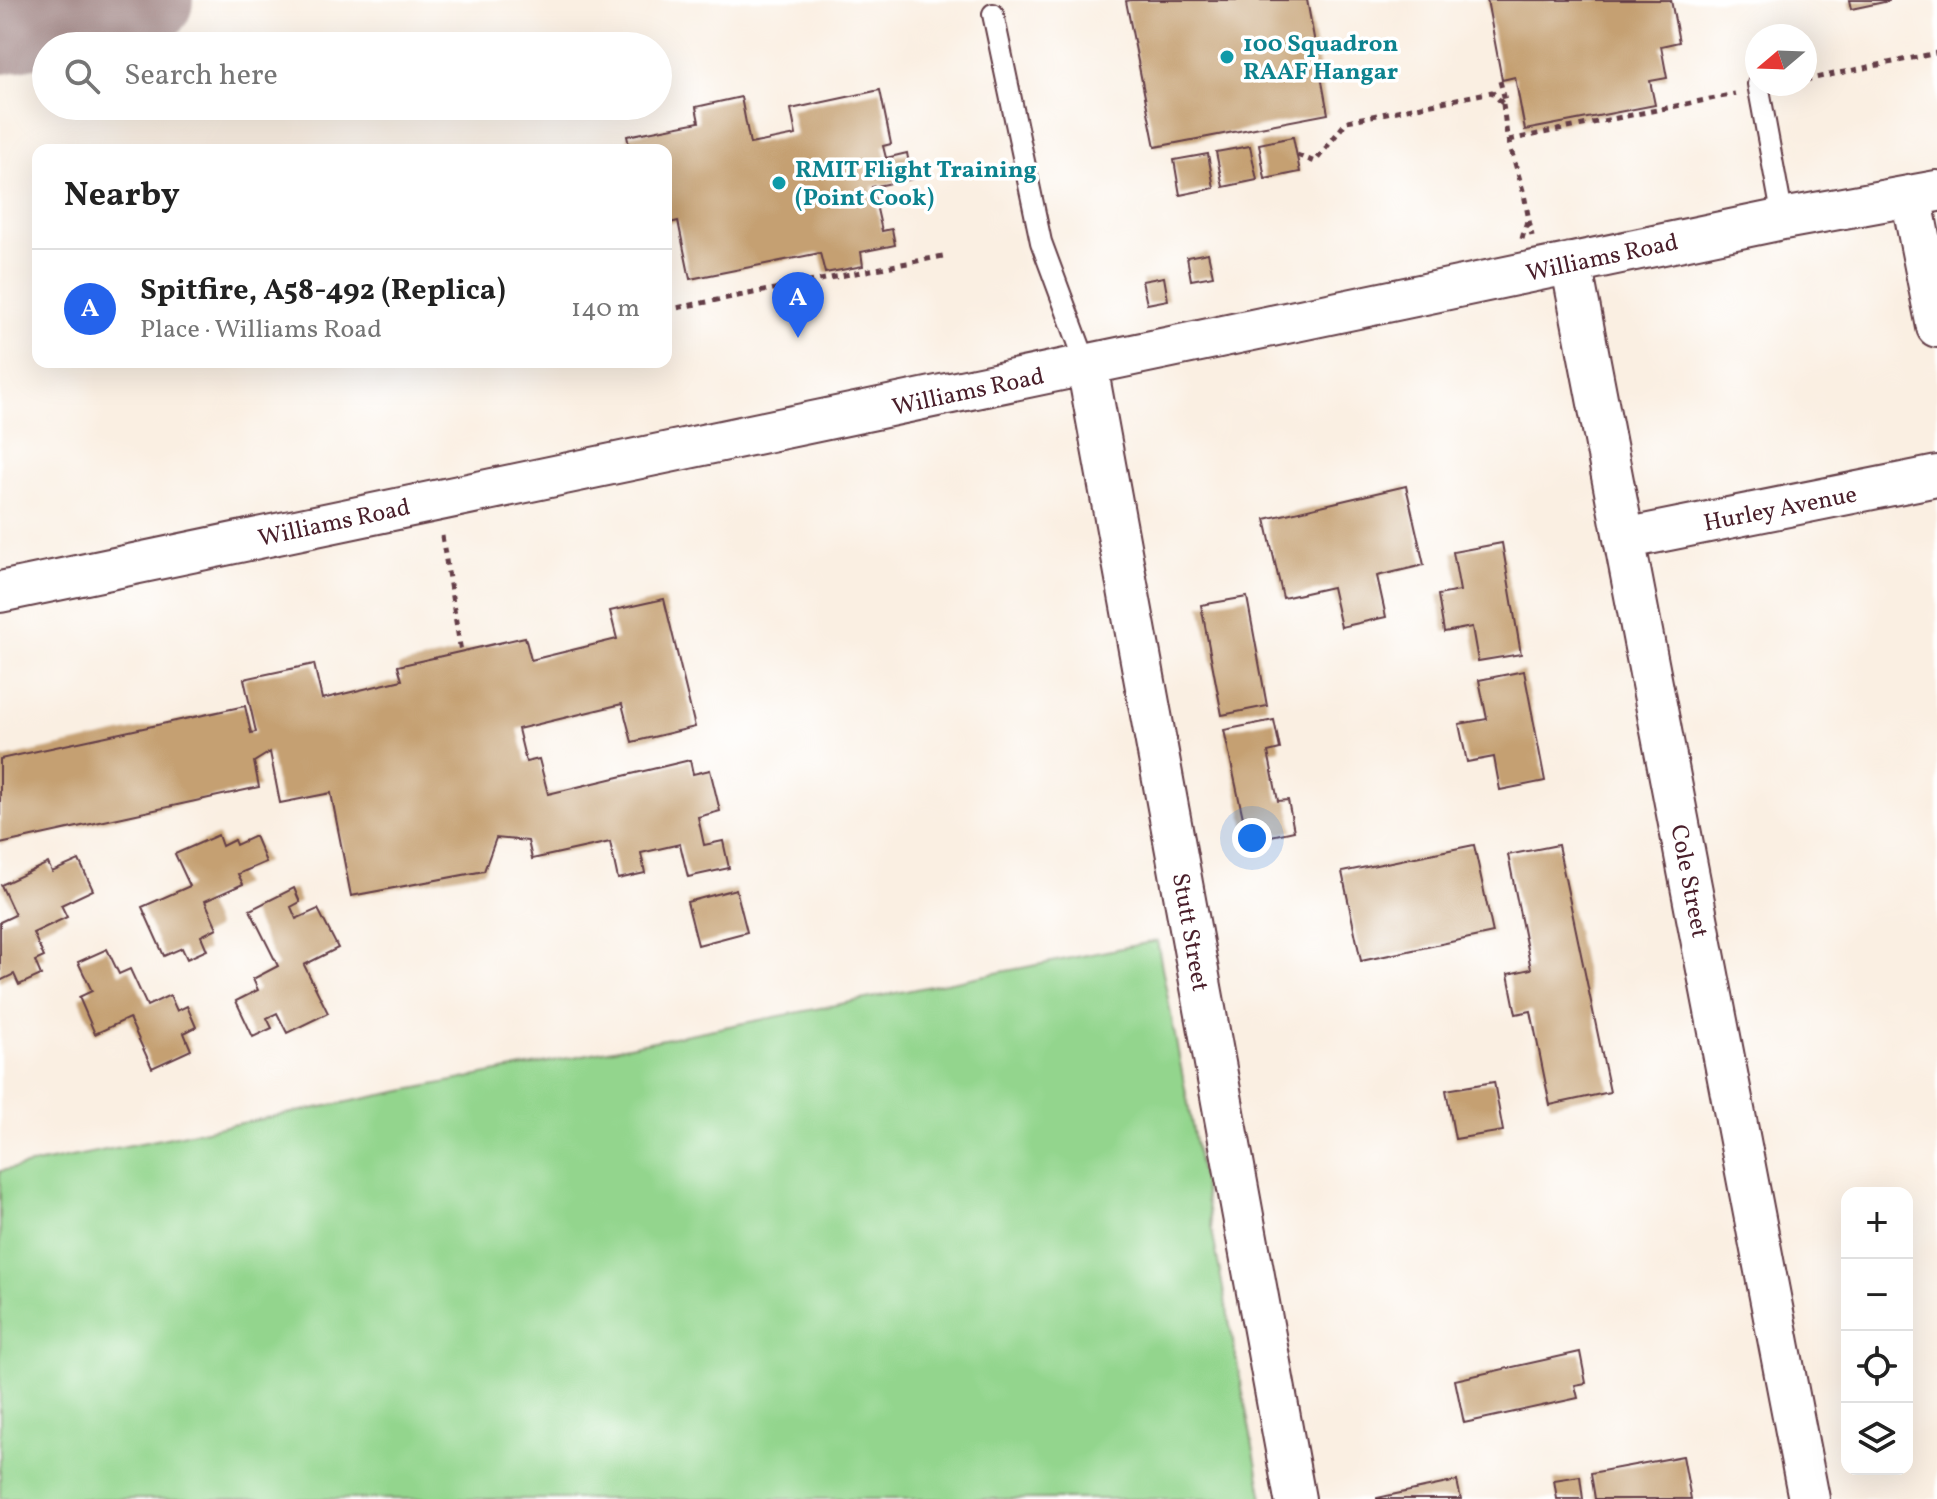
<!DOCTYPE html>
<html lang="en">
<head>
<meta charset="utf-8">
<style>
  :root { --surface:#fff; --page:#f6f6f6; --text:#222; --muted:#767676; --line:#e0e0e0; --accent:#2563eb }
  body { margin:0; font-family:Vollkorn,serif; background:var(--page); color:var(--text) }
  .controls { position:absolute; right:24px; bottom:24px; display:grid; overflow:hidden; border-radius:16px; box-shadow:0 8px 32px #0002 }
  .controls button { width:72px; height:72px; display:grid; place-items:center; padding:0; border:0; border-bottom:2px solid var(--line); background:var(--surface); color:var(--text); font:40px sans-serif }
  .compass { position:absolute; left:1745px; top:24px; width:72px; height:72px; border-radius:50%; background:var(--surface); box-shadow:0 8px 32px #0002; rotate:251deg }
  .you { position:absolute; left:1252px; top:838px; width:28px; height:28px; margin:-20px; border:6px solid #fff; border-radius:50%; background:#1a73e8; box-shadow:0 0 0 12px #1a73e833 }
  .badge { display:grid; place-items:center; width:52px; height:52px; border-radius:50%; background:var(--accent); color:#fff; font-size:26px; font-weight:700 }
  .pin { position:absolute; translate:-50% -66px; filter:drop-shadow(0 2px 4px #0008) }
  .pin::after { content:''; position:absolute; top:42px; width:28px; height:24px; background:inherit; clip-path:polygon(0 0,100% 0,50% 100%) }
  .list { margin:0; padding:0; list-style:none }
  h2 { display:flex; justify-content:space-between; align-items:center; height:104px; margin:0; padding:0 32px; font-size:34px }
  h2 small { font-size:26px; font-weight:400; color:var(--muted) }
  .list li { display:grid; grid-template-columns:52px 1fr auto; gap:24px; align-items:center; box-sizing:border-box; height:120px; padding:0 32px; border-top:2px solid var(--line) }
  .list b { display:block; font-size:30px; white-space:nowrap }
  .list p { margin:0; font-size:26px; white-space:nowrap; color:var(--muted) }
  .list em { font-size:26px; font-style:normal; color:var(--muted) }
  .icon { flex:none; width:44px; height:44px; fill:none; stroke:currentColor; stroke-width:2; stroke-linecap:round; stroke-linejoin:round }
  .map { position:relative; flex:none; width:1937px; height:1499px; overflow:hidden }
  .search { position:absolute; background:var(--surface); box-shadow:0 8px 32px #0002; left:32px; top:32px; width:640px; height:88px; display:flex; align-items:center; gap:20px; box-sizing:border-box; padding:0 28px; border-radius:44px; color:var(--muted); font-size:30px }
  .panel { position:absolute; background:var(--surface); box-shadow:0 8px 32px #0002; left:32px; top:144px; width:640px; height:224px; border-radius:16px }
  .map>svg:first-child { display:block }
  .green { fill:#93d58d; stroke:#6e7a5c; stroke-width:2 }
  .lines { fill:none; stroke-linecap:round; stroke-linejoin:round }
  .taxiway { stroke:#a28786; stroke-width:90 }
  .building { fill:#c5a072 }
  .lane-casing { stroke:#643e46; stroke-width:24 }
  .street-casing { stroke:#643e46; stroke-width:44 }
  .path { stroke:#643e46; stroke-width:5; stroke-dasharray:6 6; stroke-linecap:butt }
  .lane { stroke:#fff; stroke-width:20 }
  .street { stroke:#fff; stroke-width:40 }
  .culture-dot { fill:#0f9aa8; stroke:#fff; stroke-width:3 }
  .labels { text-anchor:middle; stroke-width:7; stroke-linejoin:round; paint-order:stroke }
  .culture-label { font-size:24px; font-weight:bold; fill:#0d838f; stroke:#fff; text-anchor:start }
  .street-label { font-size:24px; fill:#4a1f2b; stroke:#fff }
</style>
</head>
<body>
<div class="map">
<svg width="1937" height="1499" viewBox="0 0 1937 1499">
  <rect width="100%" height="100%" fill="#fff"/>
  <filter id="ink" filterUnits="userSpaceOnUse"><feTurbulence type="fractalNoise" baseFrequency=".0125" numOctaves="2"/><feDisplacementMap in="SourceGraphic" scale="16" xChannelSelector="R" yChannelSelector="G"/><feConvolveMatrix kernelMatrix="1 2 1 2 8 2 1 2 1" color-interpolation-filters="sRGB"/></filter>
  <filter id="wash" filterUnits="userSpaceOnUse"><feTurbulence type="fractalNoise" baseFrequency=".006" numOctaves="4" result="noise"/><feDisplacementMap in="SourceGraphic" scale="32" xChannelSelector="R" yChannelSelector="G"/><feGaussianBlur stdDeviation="1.8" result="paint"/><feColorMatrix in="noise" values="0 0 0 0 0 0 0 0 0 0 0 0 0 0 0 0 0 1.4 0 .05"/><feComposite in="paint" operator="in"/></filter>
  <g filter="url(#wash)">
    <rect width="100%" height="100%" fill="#faefe2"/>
    <path class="green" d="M 1157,941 L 1263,1499 L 0,1499 L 0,1171 Z"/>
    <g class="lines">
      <path class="taxiway" d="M 0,29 L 148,0"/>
    </g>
    <g id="blocks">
      <path class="building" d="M 1131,0 L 1307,0 L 1328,114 L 1155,147 L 1126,1 Z
        M 1487,0 L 1671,0 L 1679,42 L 1661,46 L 1667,78 L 1650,81 L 1655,105 L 1525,130 L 1515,77 L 1502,80 Z
        M 1849,0 L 1889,0 L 1889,1 L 1851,9 Z
        M 880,90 L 891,144 L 883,146 L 886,158 L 907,153 L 912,179 L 872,187 L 882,231 L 892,229 L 895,245 L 861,252 L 863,266 L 825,273 L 820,253 L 690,279 L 678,221 L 666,224 L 666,150 L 630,150 L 627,136 L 699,122 L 696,107 L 741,97 L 750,144 L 796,135 L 791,109 Z
        M 1293,137 L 1300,172 L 1265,179 L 1259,144 Z
        M 1250,146 L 1257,180 L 1223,187 L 1216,152 Z
        M 1208,154 L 1214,188 L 1180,195 L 1174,160 Z
        M 1208,253 L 1213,276 L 1191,280 L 1187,257 Z
        M 1164,277 L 1168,300 L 1147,304 L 1142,281 Z
        M 1406,486 L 1424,565 L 1377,576 L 1386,617 L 1341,627 L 1332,587 L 1283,598 L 1265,519 Z
        M 1502,543 L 1521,654 L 1478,661 L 1472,627 L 1444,632 L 1438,595 L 1460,591 L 1453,552 Z
        M 1247,597 L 1267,706 L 1222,715 L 1201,605 Z
        M 664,599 L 695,727 L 632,742 L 622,704 L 518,729 L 526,762 L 539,759 L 548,794 L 690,760 L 693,774 L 710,770 L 720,811 L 698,817 L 704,845 L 723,841 L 729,868 L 688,877 L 680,844 L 641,853 L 645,873 L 618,879 L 610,842 L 532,859 L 528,841 L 496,838 L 484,871 L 351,896 L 331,793 L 280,803 L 270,752 L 254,762 L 259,787 L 0,844 L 0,759 L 245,706 L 251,733 L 256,732 L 244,679 L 314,664 L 322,699 L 402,680 L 398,666 L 525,637 L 531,660 L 617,639 L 610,611 Z
        M 1524,671 L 1545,781 L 1500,790 L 1494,757 L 1467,762 L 1459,724 L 1487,719 L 1479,680 Z
        M 1274,720 L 1280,749 L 1268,752 L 1278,801 L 1288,800 L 1294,831 L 1248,841 L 1224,730 Z
        M 218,835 L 222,846 L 234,840 L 236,845 L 255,836 L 266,862 L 238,874 L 243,884 L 205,901 L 217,928 L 201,936 L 207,950 L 187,959 L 182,948 L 164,956 L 142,907 L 190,886 L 175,854 Z
        M 1474,845 L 1493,933 L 1361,961 L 1342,872 Z
        M 1558,845 L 1610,1092 L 1550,1105 L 1531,1011 L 1516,1014 L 1508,974 L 1531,969 L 1508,855 Z
        M 79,860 L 93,890 L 61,905 L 67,917 L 33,933 L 44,957 L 35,961 L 41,975 L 19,985 L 14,974 L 0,981 L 0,922 L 15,915 L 1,885 L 48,863 L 52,872 Z
        M 294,888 L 300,902 L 291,907 L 296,919 L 318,909 L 338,948 L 304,965 L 328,1013 L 287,1033 L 277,1013 L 267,1018 L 272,1028 L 253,1037 L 236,1001 L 258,990 L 253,979 L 278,966 L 250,910 Z
        M 736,889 L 747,932 L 698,945 L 687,902 Z
        M 107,949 L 119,974 L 130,969 L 147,1006 L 170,995 L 177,1011 L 187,1006 L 196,1027 L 184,1033 L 191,1050 L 152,1068 L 129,1018 L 95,1034 L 79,997 L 92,991 L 78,962 Z
        M 1494,1082 L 1503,1131 L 1455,1139 L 1446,1090 Z
        M 1580,1352 L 1586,1383 L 1575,1385 L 1578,1398 L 1464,1423 L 1455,1380 Z
        M 1683,1456 L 1691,1499 L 1595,1499 L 1591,1473 Z
        M 1580,1476 L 1583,1499 L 1557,1499 L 1554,1480 Z
        M 1457,1481 L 1461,1499 L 1377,1499 L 1377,1498 Z"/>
    </g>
  </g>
  <g filter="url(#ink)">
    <use href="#blocks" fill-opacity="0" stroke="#643e46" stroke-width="2"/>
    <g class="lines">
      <g class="lane-casing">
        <path id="lane" d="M 993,14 L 1041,242 L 1087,366
          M 1758,84 L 1783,219"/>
      </g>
      <g class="street-casing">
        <path id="street" d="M 1911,196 L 1937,327
          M 1571,263 L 1809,1499
          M 1087,366 L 1295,1499
          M 1624,539 L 1937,476
          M 0,592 L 1783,219 L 1937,191"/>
      </g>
      <path class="path" d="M 1805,80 L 1937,53
        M 1500,81 L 1505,100 L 1503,104 L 1507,136 L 1524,194 L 1532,236
        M 1509,140 L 1735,94
        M 1297,155 L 1315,162 L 1347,121 L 1492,92 L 1503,104
        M 1522,239 L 1528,217
        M 666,310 L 943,256
        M 442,536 L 461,652"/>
      <use href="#lane" class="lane"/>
      <use href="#street" class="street"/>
    </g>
  </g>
  <g class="culture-dot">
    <circle cx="1227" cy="57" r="8"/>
    <circle cx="779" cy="183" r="8"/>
  </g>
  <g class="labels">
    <g class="culture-label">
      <text x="1243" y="51">100 Squadron<tspan x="1243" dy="28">RAAF Hangar</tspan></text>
      <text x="795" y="177">RMIT Flight Training<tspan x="795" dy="28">(Point Cook)</tspan></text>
    </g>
    <g class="street-label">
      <text transform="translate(1602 257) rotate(-12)" y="8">Williams Road</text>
      <text transform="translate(968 391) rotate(-12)" y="8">Williams Road</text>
      <text transform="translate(1780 508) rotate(-11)" y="8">Hurley Avenue</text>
      <text transform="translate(334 522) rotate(-12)" y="8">Williams Road</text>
      <text transform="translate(1690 881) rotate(79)" y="8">Cole Street</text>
      <text transform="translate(1191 932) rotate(80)" y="8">Stutt Street</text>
    </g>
  </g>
</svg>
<div class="controls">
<button>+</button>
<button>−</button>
<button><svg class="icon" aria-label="locate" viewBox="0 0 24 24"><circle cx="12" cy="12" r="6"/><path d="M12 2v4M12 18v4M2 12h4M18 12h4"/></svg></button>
<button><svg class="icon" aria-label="layers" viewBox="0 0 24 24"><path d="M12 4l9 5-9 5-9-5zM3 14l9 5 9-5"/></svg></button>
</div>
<svg class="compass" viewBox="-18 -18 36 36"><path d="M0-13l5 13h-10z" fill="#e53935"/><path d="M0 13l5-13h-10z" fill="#767676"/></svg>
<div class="you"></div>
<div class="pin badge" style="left:798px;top:338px">A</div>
<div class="search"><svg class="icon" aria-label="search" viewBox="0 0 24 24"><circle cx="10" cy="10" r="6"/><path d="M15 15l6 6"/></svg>Search here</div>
<section class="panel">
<h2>Nearby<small></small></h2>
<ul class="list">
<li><span class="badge">A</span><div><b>Spitfire, A58-492 (Replica)</b><p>Place · Williams Road</p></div><em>140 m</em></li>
</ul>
</section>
</div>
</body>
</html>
